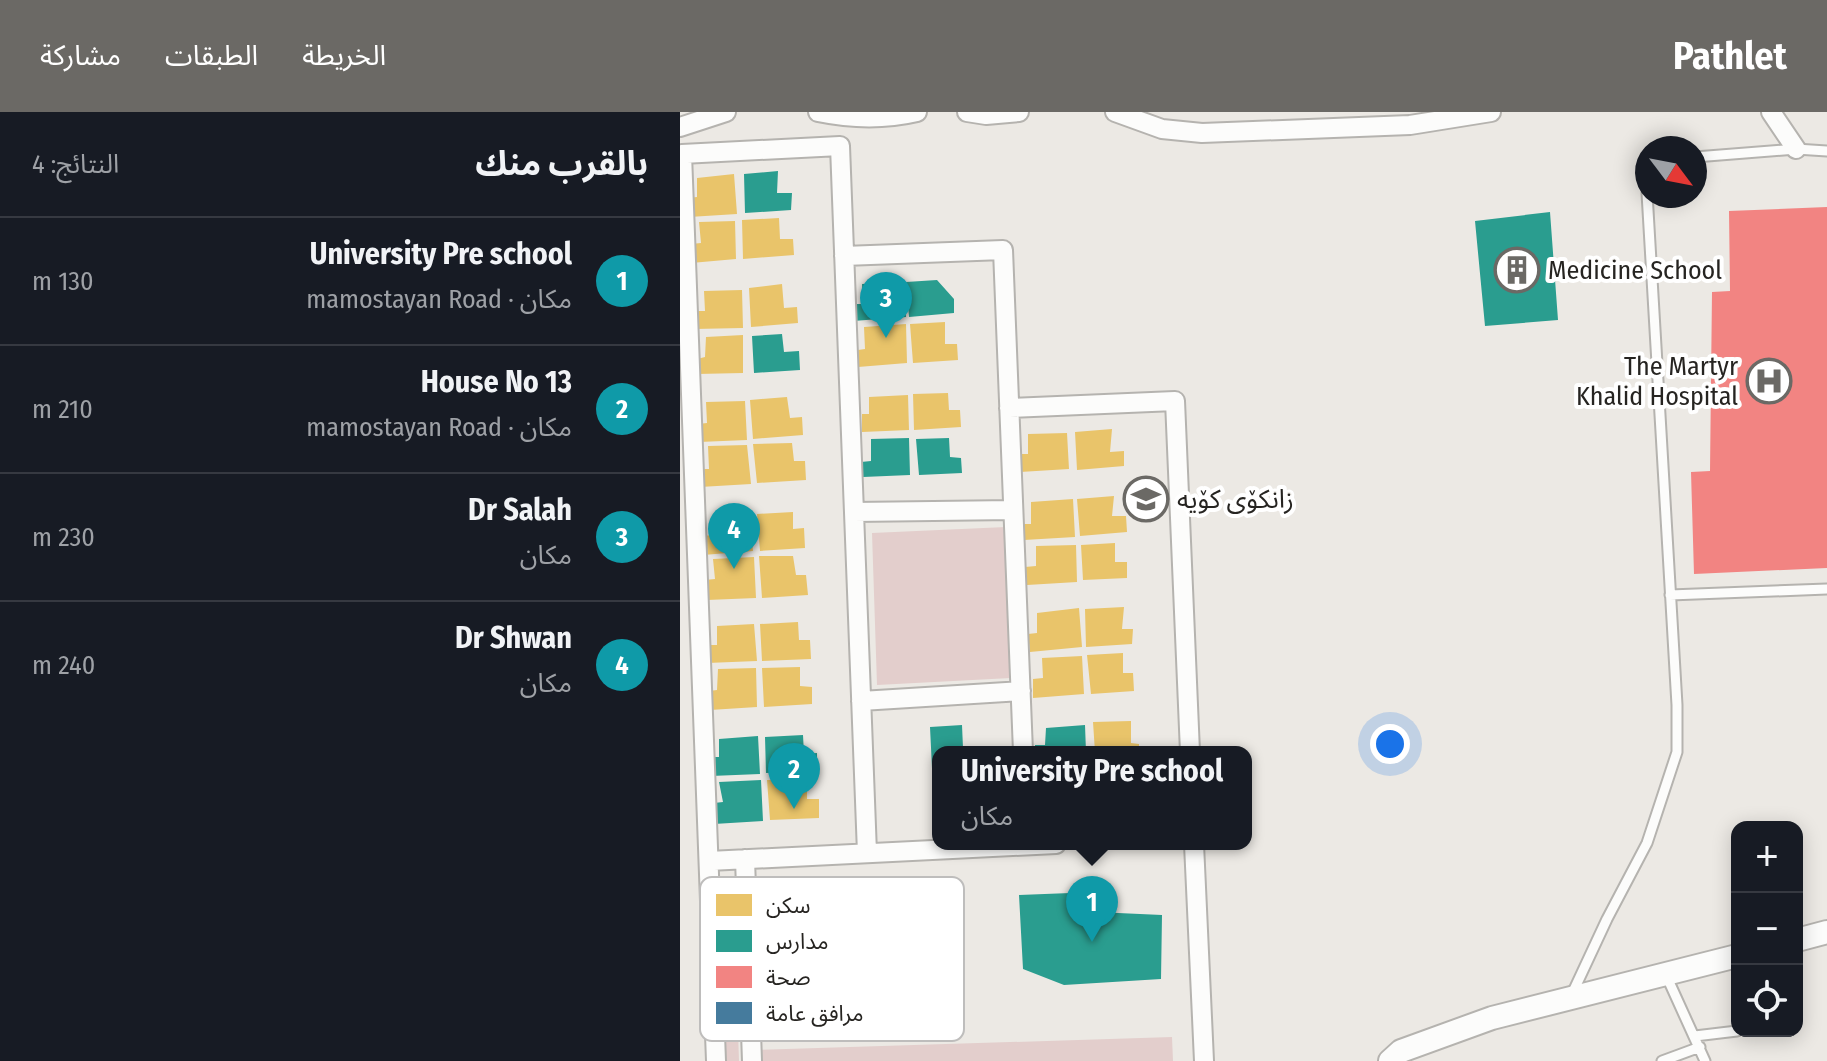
<!DOCTYPE html>
<html lang="ar">
<head>
<meta charset="utf-8">
<style>
  :root { --surface:#171b24; --page:#242831; --text:#f1f3f6; --muted:#9ea1a6; --line:#363941; --accent:#6b6965 }
  body { margin:0; font-family:"Fira Sans Condensed","Noto Sans Arabic",sans-serif; background:var(--page); color:var(--text); direction:rtl }
  .controls { position:absolute; right:24px; bottom:24px; display:grid; overflow:hidden; border-radius:16px; box-shadow:0 4px 20px #0003 }
  .controls button { width:72px; height:72px; display:grid; place-items:center; padding:0; border:0; border-bottom:2px solid var(--line); background:var(--surface); color:var(--text); font:40px sans-serif }
  .compass { position:absolute; left:955px; top:24px; width:72px; height:72px; border-radius:50%; background:var(--surface); box-shadow:0 4px 20px #0003; rotate:122deg }
  .you { position:absolute; left:710px; top:632px; width:28px; height:28px; margin:-20px; border:6px solid #fff; border-radius:50%; background:#1a73e8; box-shadow:0 0 0 12px #1a73e833 }
  .badge { display:grid; place-items:center; width:52px; height:52px; border-radius:50%; background:var(--accent); color:#fff; font-size:26px; font-weight:700 }
  .pin { position:absolute; translate:-50% -66px; filter:drop-shadow(0 2px 4px #0008) }
  .pin::after { content:''; position:absolute; top:42px; width:28px; height:24px; background:inherit; clip-path:polygon(0 0,100% 0,50% 100%) }
  .popup { position:absolute; left:252px; top:634px; width:320px; height:104px; box-sizing:border-box; display:grid; place-content:center; border-radius:16px; background:var(--surface); filter:drop-shadow(0 2px 6px #0005); font-size:26px; white-space:nowrap; color:var(--muted) }
  .popup b { font-size:30px; color:var(--text) }
  .popup::after { content:''; position:absolute; left:50%; top:100%; margin-left:-16px; border:16px solid transparent; border-top-color:var(--surface) }
  .list { margin:0; padding:0; list-style:none }
  h2 { display:flex; justify-content:space-between; align-items:center; height:104px; margin:0; padding:0 32px; font-size:34px }
  h2 small { font-size:26px; font-weight:400; color:var(--muted) }
  .list li { display:grid; grid-template-columns:52px 1fr auto; gap:24px; align-items:center; box-sizing:border-box; height:128px; padding:0 32px; border-top:2px solid var(--line) }
  .list b { display:block; font-size:30px; white-space:nowrap }
  .list p { margin:0; font-size:26px; white-space:nowrap; color:var(--muted) }
  .list em { font-size:26px; font-style:normal; color:var(--muted) }
  .icon { flex:none; width:44px; height:44px; fill:none; stroke:currentColor; stroke-width:2; stroke-linecap:round; stroke-linejoin:round }
  .map { position:relative; flex:none; width:1147px; height:949px; overflow:hidden; direction:ltr }
  header { display:flex; align-items:center; gap:48px; box-sizing:border-box; height:112px; padding:0 40px; background:var(--accent); color:#fff }
  header strong { font-size:38px }
  nav { display:flex; gap:44px; margin-inline-start:auto; font-size:28px }
  main { display:flex }
  aside { flex:1; background:var(--surface) }
  .map>svg:first-child { display:block }
  .green { fill:#e3cecc }
  .homes { fill:#e9c46a }
  .schools { fill:#2a9d8f }
  .health { fill:#f28482 }
  .public { fill:#457b9d }
  .lines { fill:none; stroke-linecap:round; stroke-linejoin:round }
  .service-casing { stroke:#b5b3af; stroke-width:13 }
  .minor-casing { stroke:#b5b3af; stroke-width:22 }
  .tertiary-casing { stroke:#b5b3af; stroke-width:26 }
  .service { stroke:#fcfcfb; stroke-width:9 }
  .minor { stroke:#fcfcfb; stroke-width:18 }
  .tertiary { stroke:#fcfcfb; stroke-width:22 }
  .labels { text-anchor:middle; stroke-width:8; stroke-linejoin:round; paint-order:stroke }
  .poi-label { font-size:26px; fill:#262421; stroke:#fff; text-anchor:start }
  .key { fill:#fff; stroke:#bebdbc; stroke-width:2 }
  .key-label { font-size:22px; fill:#262421 }
</style>
</head>
<body>
<header>
<strong>Pathlet</strong>
<nav><a>الخريطة</a><a>الطبقات</a><a>مشاركة</a></nav>
</header>
<main>
<div class="map">
<svg width="1147" height="949" viewBox="0 0 1147 949">
  <rect width="100%" height="100%" fill="#ece9e4"/>
  <path class="green" d="M 326,415 L 331,566 L 197,573 L 192,421 Z
    M 53,766 L 59,949 L 43,949 L 40,767 Z
    M 492,925 L 493,949 L 77,949 L 76,938 Z"/>
  <path class="homes" d="M 54,62 L 57,102 L 9,105 L 8,86 L 17,85 L 17,66 Z
    M 99,106 L 100,127 L 113,127 L 114,143 L 63,147 L 62,108 Z
    M 55,109 L 56,147 L 11,151 L 11,132 L 21,131 L 19,110 Z
    M 102,172 L 104,196 L 117,195 L 118,211 L 71,215 L 69,176 Z
    M 62,178 L 63,216 L 14,217 L 14,199 L 25,199 L 24,179 Z
    M 265,210 L 265,232 L 277,232 L 278,248 L 233,251 L 230,212 Z
    M 226,212 L 227,251 L 178,255 L 178,238 L 185,237 L 184,215 Z
    M 63,223 L 63,261 L 17,262 L 17,247 L 25,245 L 26,225 Z
    M 268,281 L 269,298 L 280,298 L 281,315 L 234,318 L 233,282 Z
    M 228,283 L 229,318 L 182,320 L 182,302 L 189,302 L 189,285 Z
    M 107,285 L 110,306 L 122,305 L 123,323 L 73,327 L 70,288 Z
    M 65,289 L 67,328 L 19,330 L 18,312 L 27,311 L 26,290 Z
    M 432,317 L 430,340 L 444,339 L 444,354 L 397,358 L 395,320 Z
    M 387,321 L 389,357 L 340,360 L 339,342 L 348,342 L 348,322 Z
    M 112,331 L 114,349 L 125,349 L 126,368 L 77,371 L 73,332 Z
    M 67,333 L 71,372 L 20,375 L 20,357 L 29,357 L 28,334 Z
    M 434,384 L 432,404 L 446,404 L 447,420 L 400,424 L 397,387 Z
    M 393,387 L 395,425 L 344,428 L 343,412 L 351,412 L 351,390 Z
    M 113,400 L 113,417 L 124,416 L 125,436 L 80,439 L 77,402 Z
    M 69,403 L 73,439 L 23,443 L 22,424 L 33,423 L 32,406 Z
    M 435,431 L 435,450 L 447,450 L 447,466 L 403,468 L 401,433 Z
    M 396,433 L 397,470 L 347,473 L 345,455 L 356,454 L 356,434 Z
    M 79,444 L 113,444 L 116,463 L 126,463 L 128,483 L 82,486 Z
    M 74,445 L 76,486 L 27,488 L 25,468 L 35,467 L 33,447 Z
    M 444,495 L 442,517 L 453,517 L 452,532 L 406,535 L 405,497 Z
    M 399,496 L 402,535 L 350,540 L 348,522 L 357,521 L 357,501 Z
    M 118,510 L 119,528 L 130,528 L 131,547 L 82,549 L 80,512 Z
    M 74,512 L 77,549 L 27,551 L 27,533 L 37,533 L 37,514 Z
    M 443,541 L 443,561 L 453,561 L 454,579 L 411,582 L 407,543 Z
    M 402,544 L 404,582 L 353,586 L 353,567 L 363,566 L 362,546 Z
    M 120,555 L 120,574 L 132,575 L 132,592 L 84,595 L 82,556 Z
    M 76,556 L 77,595 L 30,598 L 29,579 L 37,578 L 38,557 Z
    M 451,609 L 451,631 L 459,632 L 459,640 L 415,640 L 413,610 Z
    M 87,668 L 127,668 L 127,687 L 139,687 L 139,706 L 90,708 Z"/>
  <path class="schools" d="M 98,59 L 97,81 L 112,81 L 111,98 L 65,101 L 64,62 Z
    M 870,100 L 878,208 L 805,214 L 795,109 Z
    M 257,168 L 274,187 L 274,201 L 229,205 L 226,170 Z
    M 223,170 L 226,205 L 173,209 L 173,192 L 183,192 L 182,172 Z
    M 102,222 L 104,240 L 119,239 L 120,258 L 74,261 L 72,224 Z
    M 229,326 L 230,363 L 183,365 L 181,350 L 191,349 L 191,327 Z
    M 269,326 L 270,345 L 281,346 L 282,361 L 239,363 L 236,327 Z
    M 282,613 L 283,636 L 297,636 L 297,640 L 258,640 L 258,655 L 252,656 L 250,615 Z
    M 405,613 L 406,640 L 355,640 L 355,633 L 365,633 L 366,616 Z
    M 123,623 L 124,642 L 137,641 L 137,659 L 86,661 L 85,625 Z
    M 78,624 L 80,662 L 31,664 L 30,645 L 39,645 L 39,627 Z
    M 252,663 L 258,663 L 258,700 L 252,700 Z
    M 81,668 L 83,709 L 34,712 L 34,691 L 43,690 L 39,670 Z
    M 416,780 L 416,800 L 482,803 L 481,867 L 384,873 L 343,857 L 339,783 Z"/>
  <path class="health" d="M 1147,95 L 1147,456 L 1014,462 L 1011,360 L 1030,359 L 1032,180 L 1050,179 L 1049,99 Z"/>
  <path class="public" d="M 206,781 L 206,822 L 256,820 L 260,853 L 240,856 L 241,902 L 131,906 L 127,788 Z"/>
  <g class="lines">
    <g class="service-casing">
      <path id="service" d="M 1015,45 L 1116,37 L 1147,39
        M 990,483 L 1147,477
        M 986,863 L 1025,949
        M 892,882 L 927,807 L 967,731 L 997,640 L 997,593 L 967,81
        M 1015,924 L 1057,919
        M 982,949 L 1020,935"/>
    </g>
    <g class="minor-casing">
      <path id="minor" d="M 138,0 C 172,7 203,8 237,0
        M 287,0 L 306,3 L 339,0
        M 435,0 L 482,17 L 522,21 L 730,13 L 811,0
        M 1091,0 L 1116,37
        M 0,15 L 46,0
        M 164,144 L 323,138 L 343,640
        M 329,296 L 495,289 L 510,640
        M 174,400 L 333,398
        M 181,589 L 341,579
        M 514,732 L 524,949
        M 65,747 L 72,949
        M 29,749 L 376,732
        M 36,949 L 2,42 L 160,34 L 187,741"/>
    </g>
    <g class="tertiary-casing">
      <path id="tertiary" d="M 1117,828 L 1147,820
        M 710,949 L 721,939 L 812,906 L 1057,844"/>
    </g>
    <use href="#service" class="service"/>
    <use href="#minor" class="minor"/>
    <use href="#tertiary" class="tertiary"/>
  </g>
  <defs>
    <g id="building-ring" transform="scale(2.3)"><circle r="9.5" fill="#fff" stroke="#6b6965" stroke-width="1.5"/><path d="M-4-6H4V6H1V3H-1V6H-4ZM-2.5-4.3h1.7v1.8h-1.7ZM.8-4.3h1.7v1.8H.8ZM-2.5-1h1.7V.8h-1.7ZM.8-1h1.7V.8H.8Z" fill="#6b6965"/></g>
    <g id="hospital-ring" transform="scale(2.3)"><circle r="9.5" fill="#fff" stroke="#6b6965" stroke-width="1.5"/><path d="M-5-5h3v3.5h4V-5h3V5h-3V1.5h-4V5h-3Z" fill="#6b6965"/></g>
    <g id="university-ring" transform="scale(2.3)"><circle r="9.5" fill="#fff" stroke="#6b6965" stroke-width="1.5"/><path d="M0-5L7-2L0 1L-7-2ZM-4 1L0 2.5L4 1V4Q0 6-4 4Z" fill="#6b6965"/></g>
  </defs>
  <g fill-rule="evenodd">
    <use href="#building-ring" x="837" y="158"/>
    <use href="#hospital-ring" x="1089" y="269"/>
    <use href="#university-ring" x="466" y="387"/>
  </g>
  <g class="labels">
    <g class="poi-label">
      <text x="868" y="167">Medicine School</text>
      <text x="1058" y="263" text-anchor="end">The Martyr<tspan x="1058" dy="30">Khalid Hospital</tspan></text>
      <text x="497" y="396">زانکۆی کۆیە</text>
    </g>
  </g>
  <rect x="20" y="765" width="264" height="164" rx="12" class="key"/>
  <rect x="36" y="782" width="36" height="22" fill="#e9c46a"/>
  <rect x="36" y="818" width="36" height="22" fill="#2a9d8f"/>
  <rect x="36" y="854" width="36" height="22" fill="#f28482"/>
  <rect x="36" y="890" width="36" height="22" fill="#457b9d"/>
  <g class="key-label">
    <text x="86" y="801">سكن</text>
    <text x="86" y="837">مدارس</text>
    <text x="86" y="873">صحة</text>
    <text x="86" y="909">مرافق عامة</text>
  </g>
</svg>
<div class="controls">
<button>+</button>
<button>−</button>
<button><svg class="icon" aria-label="locate" viewBox="0 0 24 24"><circle cx="12" cy="12" r="6"/><path d="M12 2v4M12 18v4M2 12h4M18 12h4"/></svg></button>
</div>
<svg class="compass" viewBox="-18 -18 36 36"><path d="M0-13l5 13h-10z" fill="#e53935"/><path d="M0 13l5-13h-10z" fill="#9ea1a6"/></svg>
<div class="you"></div>
<div class="pin badge" style="left:412px;top:830px;background:#0f9aa8">1</div>
<div class="popup"><b>University Pre school</b>مكان</div>
<div class="pin badge" style="left:114px;top:697px;background:#0f9aa8">2</div>
<div class="pin badge" style="left:206px;top:226px;background:#0f9aa8">3</div>
<div class="pin badge" style="left:54px;top:457px;background:#0f9aa8">4</div>
</div>
<aside>
<h2>بالقرب منك<small>النتائج: 4</small></h2>
<ul class="list">
<li><span class="badge" style="background:#0f9aa8">1</span><div><b>University Pre school</b><p>مكان · mamostayan Road</p></div><em>130 m</em></li>
<li><span class="badge" style="background:#0f9aa8">2</span><div><b>House No 13</b><p>مكان · mamostayan Road</p></div><em>210 m</em></li>
<li><span class="badge" style="background:#0f9aa8">3</span><div><b>Dr Salah</b><p>مكان</p></div><em>230 m</em></li>
<li><span class="badge" style="background:#0f9aa8">4</span><div><b>Dr Shwan</b><p>مكان</p></div><em>240 m</em></li>
</ul>
</aside>
</main>
</body>
</html>
